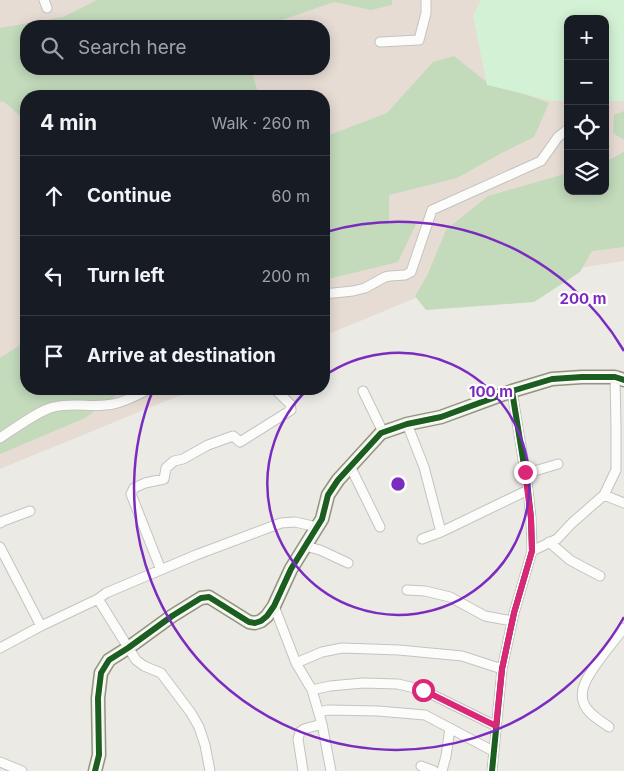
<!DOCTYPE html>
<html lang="en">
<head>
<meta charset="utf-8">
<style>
  :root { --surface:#171b24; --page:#242831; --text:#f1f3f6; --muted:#9ea1a6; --line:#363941 }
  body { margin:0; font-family:Inter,sans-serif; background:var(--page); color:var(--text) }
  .controls { position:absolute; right:15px; top:15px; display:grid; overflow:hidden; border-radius:10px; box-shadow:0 2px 12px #0003 }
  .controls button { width:45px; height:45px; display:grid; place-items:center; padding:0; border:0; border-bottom:1px solid var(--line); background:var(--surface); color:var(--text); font:25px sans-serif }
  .stop { position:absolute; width:15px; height:15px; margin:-11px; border:4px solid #db2777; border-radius:50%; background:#fff }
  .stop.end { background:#db2777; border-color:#fff; box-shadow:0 1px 5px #0008 }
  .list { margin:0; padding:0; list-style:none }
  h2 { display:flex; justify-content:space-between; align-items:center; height:65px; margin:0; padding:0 20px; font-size:21px }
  h2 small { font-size:16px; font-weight:400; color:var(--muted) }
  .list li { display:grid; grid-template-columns:32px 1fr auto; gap:15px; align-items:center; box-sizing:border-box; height:80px; padding:0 20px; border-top:1px solid var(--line) }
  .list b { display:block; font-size:19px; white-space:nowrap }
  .list em { font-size:16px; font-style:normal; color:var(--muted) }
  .icon { flex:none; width:28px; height:28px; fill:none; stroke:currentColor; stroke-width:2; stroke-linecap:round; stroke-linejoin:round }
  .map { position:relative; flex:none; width:624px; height:771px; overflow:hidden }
  .search { position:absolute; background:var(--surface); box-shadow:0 2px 12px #0003; left:20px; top:20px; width:310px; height:55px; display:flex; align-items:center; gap:12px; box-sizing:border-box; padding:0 18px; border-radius:20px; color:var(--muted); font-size:19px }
  .panel { position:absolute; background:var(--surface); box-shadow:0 2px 12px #0003; left:20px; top:90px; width:310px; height:305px; border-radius:20px }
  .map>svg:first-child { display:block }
  .military { fill:#e6dcd4; fill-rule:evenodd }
  .forest { fill:#c3dabb }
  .park { fill:#d3f2d5 }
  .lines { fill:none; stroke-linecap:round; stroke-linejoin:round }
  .street-casing { stroke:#c3c3c1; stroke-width:11 }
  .secondary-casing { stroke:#91947e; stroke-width:15 }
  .street { stroke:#fcfcfb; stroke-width:9 }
  .secondary { stroke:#f2f2e9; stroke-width:12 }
  .cycleway-casing { stroke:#fff; stroke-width:9 }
  .cycleway { stroke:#1b5e20; stroke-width:6 }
  .route { stroke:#db2777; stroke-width:6 }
  .ring { fill:none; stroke:#7b2cbf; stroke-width:2.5 }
  .centre { fill:#7b2cbf; stroke:#fff; stroke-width:2.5 }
  .ring-label { font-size:15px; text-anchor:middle; font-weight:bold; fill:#7b2cbf; stroke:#fff; stroke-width:4.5; stroke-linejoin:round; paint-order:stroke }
</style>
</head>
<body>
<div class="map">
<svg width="624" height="771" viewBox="0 0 624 771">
  <rect width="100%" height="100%" fill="#ebeae5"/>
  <path class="military" d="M 0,0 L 624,0 L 624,261 L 435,290 L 324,336 L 324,96 L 26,96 L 26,389 L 195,389 L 0,469 ZM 568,19 L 605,19 L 605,191 L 568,191 ZM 26,26 L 324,26 L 324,69 L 26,69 Z"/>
  <path class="forest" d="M 97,0 L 392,0 L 392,5 L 371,10 L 334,2 L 273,23 L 270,26 L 26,26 L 26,69 L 251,69 L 259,96 L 26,96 L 26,121 L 3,101 L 0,102 L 0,28 L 63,17 Z
    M 454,56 L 484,80 L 549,103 L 534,137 L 498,155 L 457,178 L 389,195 L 389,221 L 416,224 L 398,262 L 324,280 L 324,137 L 387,113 L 433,62 Z
    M 624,111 L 624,140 L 613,133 L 614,115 Z
    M 624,152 L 624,247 L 592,251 L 580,272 L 534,302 L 426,310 L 415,296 L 427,276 L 446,230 L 488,196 L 568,173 L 568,191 L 605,191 L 605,162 Z
    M 26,341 L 26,389 L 125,389 L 85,418 L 0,454 L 0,358 Z"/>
  <path class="park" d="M 481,0 L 624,0 L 624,101 L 605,101 L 605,19 L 568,19 L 568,101 L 553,101 L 487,85 L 473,16 Z"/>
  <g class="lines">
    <g class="street-casing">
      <path id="street" d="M 44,0 L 47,8
        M 380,42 L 419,40 L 426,13 L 426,0
        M 324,294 L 353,291 L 365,288 L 385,277 L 390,276 L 405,275 L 411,272 L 432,210 L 541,161 L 558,137 L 568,129
        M 363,391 L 383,432
        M 407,424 L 424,467 L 441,532
        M 0,438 C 14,429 39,410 54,407 C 73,402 94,408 113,404 C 125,402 137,395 149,389
        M 350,466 L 380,527
        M 525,472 L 538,470 L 558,464
        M 604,495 L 624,503
        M 0,523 L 3,521 L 30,511
        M 422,539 L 441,532 L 528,490
        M 549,542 L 570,560 L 581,566 L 600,576
        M 305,546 L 320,550 L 348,563
        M 0,547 L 41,626
        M 532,551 L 557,539 L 572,523 L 604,495 L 616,470 L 616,427 L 615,377
        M 161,570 L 131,494 L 134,488 L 145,483 L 164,479 L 166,468 L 174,461 L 183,459 L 208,445 L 233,436 L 240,442 L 291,410 L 290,404 L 275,389
        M 407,590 L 425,591 L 450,597 L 485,616 L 512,621
        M 98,599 L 136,660 L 144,666 L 161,673 L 191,713 L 199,727 L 205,745 L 210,771
        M 274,606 L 296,663 L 312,690 L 322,724 L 331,771
        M 0,648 L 41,626 L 98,599 L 106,593 L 196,555 L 281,523 L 295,522 L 317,527
        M 296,663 L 322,652 L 342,648 L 399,650 L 462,656 L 502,669
        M 312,690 L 330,686 L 363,683 L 398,684 L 423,690 L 496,726
        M 319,712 L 328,710 L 378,711 L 425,715 L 493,751
        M 609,727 C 601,721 588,714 584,704 C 582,700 582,694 583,689 C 587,672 613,643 624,628
        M 0,762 L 22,771
        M 421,766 L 434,771
        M 303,771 L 298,739 L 300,732 L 304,729 L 322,724
        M 442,771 L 446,756 L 450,728
        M 492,771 L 502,669 L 514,613 L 532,551 L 531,518 L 528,490 L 512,391"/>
    </g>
    <g class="secondary-casing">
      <path id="secondary" d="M 95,771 L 99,755 L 98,698 L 101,673 L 109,660 L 128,648 L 172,616 L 201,598 L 209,597 L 249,622 L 255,623 L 261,621 L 267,616 L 274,606 L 291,569 L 322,519 L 328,495 L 338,480 L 381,433 L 407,424 L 441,417 L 512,391 L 552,379 L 582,377 L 615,377 L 624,380"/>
    </g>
    <use href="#street" class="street"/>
    <use href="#secondary" class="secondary"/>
    <g class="cycleway-casing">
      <path id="cycleway" d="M 95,771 L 99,755 L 98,698 L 101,673 L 109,660 L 128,648 L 172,616 L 201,598 L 209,597 L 249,622 L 255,623 L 261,621 L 267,616 L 274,606 L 291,569 L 322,519 L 328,495 L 338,480 L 381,433 L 407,424 L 441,417 L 512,391 L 552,379 L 582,377 L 615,377 L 624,380
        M 492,771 L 502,669 L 514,613 L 532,551 L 531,518 L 528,490 L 512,391"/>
    </g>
    <use href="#cycleway" class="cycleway"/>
  </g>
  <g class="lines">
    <path class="route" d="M 423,690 L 496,726 L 502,669 L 514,613 L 532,551 L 531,518 L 525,472"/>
  </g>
  <g class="ring">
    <path d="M324 376A131 131 0 1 1 308 389"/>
    <path d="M624 617A262 262 0 0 1 153 390M326 232A262 262 0 0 1 624 351"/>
  </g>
  <circle cx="398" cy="484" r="8" class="centre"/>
  <g class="ring-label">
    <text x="583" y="304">200 m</text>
    <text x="491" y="397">100 m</text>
  </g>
</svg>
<div class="controls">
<button>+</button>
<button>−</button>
<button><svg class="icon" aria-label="locate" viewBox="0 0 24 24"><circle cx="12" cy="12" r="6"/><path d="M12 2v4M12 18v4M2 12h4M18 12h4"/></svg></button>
<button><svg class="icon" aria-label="layers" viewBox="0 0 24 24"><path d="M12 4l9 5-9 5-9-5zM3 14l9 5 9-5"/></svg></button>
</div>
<div class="stop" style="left:423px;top:690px"></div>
<div class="stop end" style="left:525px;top:472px"></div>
<div class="search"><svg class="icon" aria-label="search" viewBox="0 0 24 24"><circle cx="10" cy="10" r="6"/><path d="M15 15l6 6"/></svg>Search here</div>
<section class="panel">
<h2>4 min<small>Walk · 260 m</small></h2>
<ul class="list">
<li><svg class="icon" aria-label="ahead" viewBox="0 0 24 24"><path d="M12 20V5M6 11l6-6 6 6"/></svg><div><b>Continue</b></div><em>60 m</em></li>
<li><svg class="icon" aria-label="left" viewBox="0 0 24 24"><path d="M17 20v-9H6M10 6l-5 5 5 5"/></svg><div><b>Turn left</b></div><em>200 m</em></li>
<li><svg class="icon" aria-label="arrive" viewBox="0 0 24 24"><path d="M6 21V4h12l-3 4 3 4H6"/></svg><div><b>Arrive at destination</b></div></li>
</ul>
</section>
</div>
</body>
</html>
